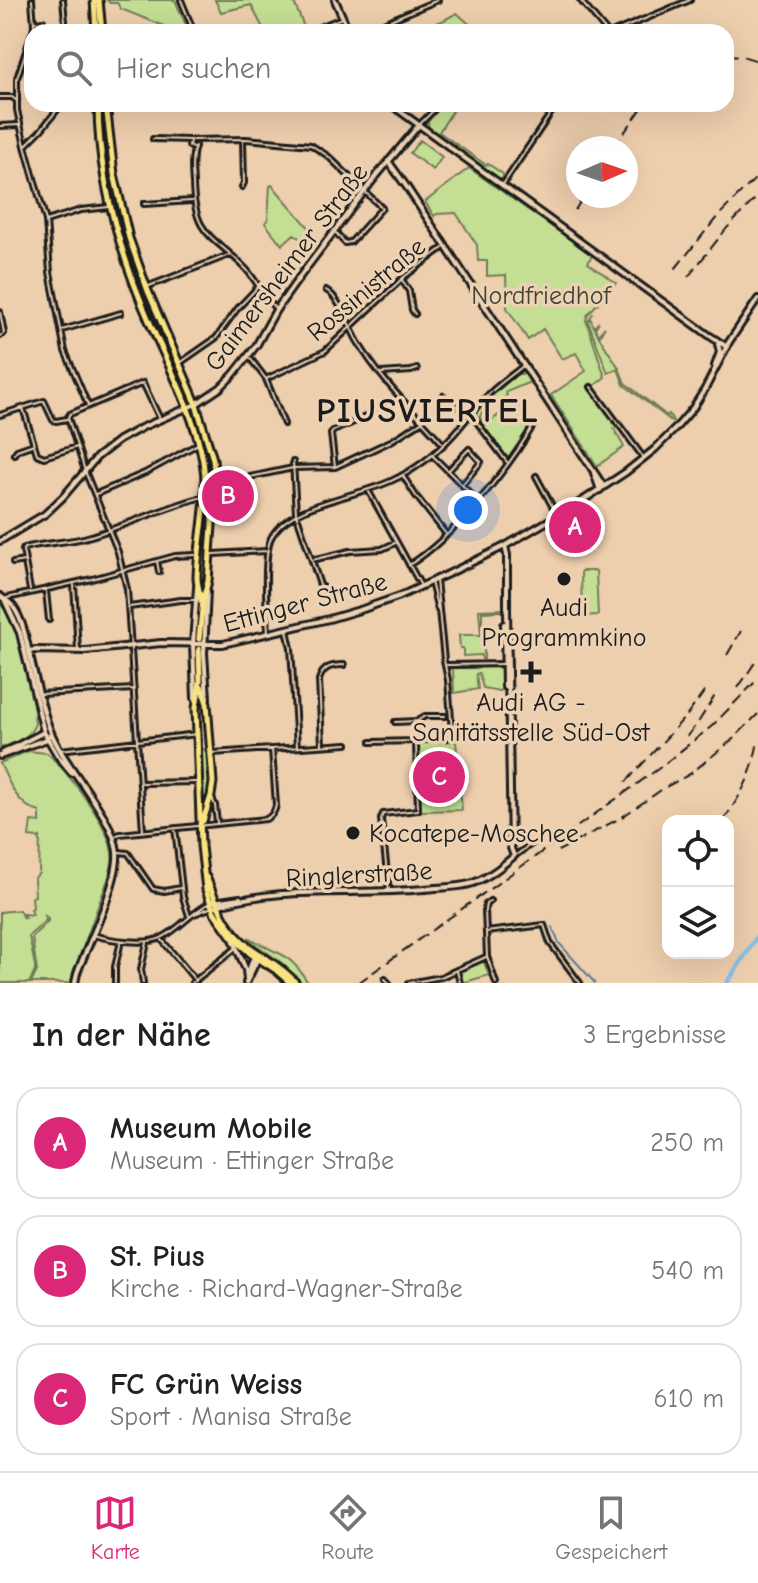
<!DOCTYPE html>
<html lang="de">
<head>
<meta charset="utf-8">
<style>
  :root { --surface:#fff; --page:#f6f6f6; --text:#202124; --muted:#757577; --line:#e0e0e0; --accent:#db2777 }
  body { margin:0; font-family:"Comic Neue",sans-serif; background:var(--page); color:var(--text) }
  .controls { position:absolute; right:24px; bottom:24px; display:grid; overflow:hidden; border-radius:16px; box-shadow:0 8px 32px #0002 }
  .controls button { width:72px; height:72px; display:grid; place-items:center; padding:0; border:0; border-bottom:2px solid var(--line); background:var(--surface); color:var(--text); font:40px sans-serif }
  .compass { position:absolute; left:566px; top:136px; width:72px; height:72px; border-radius:50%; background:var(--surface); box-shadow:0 8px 32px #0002; rotate:88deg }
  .you { position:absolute; left:468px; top:510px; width:28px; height:28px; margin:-20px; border:6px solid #fff; border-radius:50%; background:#1a73e8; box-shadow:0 0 0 12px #1a73e833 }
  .badge { display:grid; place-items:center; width:52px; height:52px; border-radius:50%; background:var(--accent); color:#fff; font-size:26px; font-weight:700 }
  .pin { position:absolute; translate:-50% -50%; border:4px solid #fff; box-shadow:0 2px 8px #0006 }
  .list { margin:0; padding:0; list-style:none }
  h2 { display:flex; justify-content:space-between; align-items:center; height:104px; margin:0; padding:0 32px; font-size:34px }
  h2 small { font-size:26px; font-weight:400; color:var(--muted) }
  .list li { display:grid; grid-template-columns:52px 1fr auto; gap:24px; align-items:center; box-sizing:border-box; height:112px; margin:0 16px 16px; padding:0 16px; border:2px solid var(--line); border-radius:24px }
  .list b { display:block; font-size:30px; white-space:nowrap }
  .list p { margin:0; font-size:26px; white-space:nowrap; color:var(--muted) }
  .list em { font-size:26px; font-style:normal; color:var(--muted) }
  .icon { flex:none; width:44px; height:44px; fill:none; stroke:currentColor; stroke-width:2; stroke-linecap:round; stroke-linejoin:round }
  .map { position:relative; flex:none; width:758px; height:983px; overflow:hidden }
  .search { position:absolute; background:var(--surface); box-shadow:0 8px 32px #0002; left:24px; right:24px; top:24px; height:88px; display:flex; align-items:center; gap:20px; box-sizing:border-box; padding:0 28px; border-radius:24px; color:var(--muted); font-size:30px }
  .sheet { height:488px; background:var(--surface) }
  nav { display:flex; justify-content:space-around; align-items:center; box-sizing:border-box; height:112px; border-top:2px solid var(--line); background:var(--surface); font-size:22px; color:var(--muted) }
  nav a { display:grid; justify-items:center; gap:4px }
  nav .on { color:var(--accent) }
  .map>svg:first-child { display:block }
  .green { fill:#c4de94; stroke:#707d58; stroke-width:2 }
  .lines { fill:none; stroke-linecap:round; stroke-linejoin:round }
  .stream { stroke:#5d7f96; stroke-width:2 }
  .river { stroke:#88c1e7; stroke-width:5 }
  .street-casing { stroke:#1c1c1c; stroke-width:8 }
  .secondary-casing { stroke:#1c1c1c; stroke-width:10 }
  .primary-casing { stroke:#1c1c1c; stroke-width:11 }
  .street { stroke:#ecd1b3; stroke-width:2 }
  .secondary { stroke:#ecd1b3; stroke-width:4 }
  .primary { stroke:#f8e281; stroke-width:5 }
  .rail { stroke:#1c1c1c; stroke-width:2; stroke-dasharray:12 6; stroke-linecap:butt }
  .poi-dot { fill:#1c1c1c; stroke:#ecd1b3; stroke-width:3 }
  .labels { text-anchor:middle; stroke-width:7; stroke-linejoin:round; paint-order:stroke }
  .street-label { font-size:26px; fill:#1c1c1c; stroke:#ecd1b3 }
  .park-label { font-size:26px; fill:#3e4334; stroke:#ecd1b3 }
  .poi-label { font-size:26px; fill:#1c1c1c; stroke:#ecd1b3 }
  .district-label { font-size:34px; font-weight:bold; letter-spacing:2px; fill:#1c1c1c; stroke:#ecd1b3 }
</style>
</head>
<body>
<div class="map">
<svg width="758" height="983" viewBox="0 0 758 983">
  <rect width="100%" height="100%" fill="#edcead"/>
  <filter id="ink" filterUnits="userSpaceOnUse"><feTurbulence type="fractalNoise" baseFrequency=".0125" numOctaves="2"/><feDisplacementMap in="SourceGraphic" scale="16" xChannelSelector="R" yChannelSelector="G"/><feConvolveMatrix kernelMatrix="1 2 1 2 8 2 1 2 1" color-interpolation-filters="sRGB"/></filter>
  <g filter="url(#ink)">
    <path class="green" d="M 107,0 L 175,0 L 186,25 L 176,31 L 121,9 L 117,3 L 110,3 Z
      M 215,0 L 293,0 L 305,29 L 294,32 L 265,32 L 251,5 L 221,12 Z
      M 457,13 L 478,32 L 409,32 L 442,21 Z
      M 100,104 L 105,104 L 108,142 L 127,239 L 192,397 L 185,400 C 159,340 128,279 114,215 C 105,178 102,141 100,104 Z
      M 442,104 L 457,104 L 439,132 L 486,165 L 488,164 L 503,174 L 503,179 L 500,180 L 429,129 L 428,122 Z
      M 420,140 L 442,157 L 433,170 L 410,153 Z
      M 469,168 L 592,255 L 588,263 L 616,283 L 588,314 L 586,320 L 605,377 L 593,387 L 620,424 L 614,429 L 624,447 L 597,466 L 551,395 L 586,371 L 576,353 L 562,359 L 543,329 L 528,340 L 507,308 L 506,275 L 487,276 L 487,261 L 478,261 L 477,245 L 456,213 L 437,214 L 434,216 L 425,202 Z
      M 272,185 L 312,231 L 303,241 L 294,234 L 282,245 L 265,223 L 268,219 L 270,186 Z
      M 593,313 L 590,318 L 594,327 L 599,322 L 595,328 L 598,335 L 605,327 L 599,337 L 619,368 L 625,383 L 667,416 L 669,414 L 674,423 L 624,385 L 618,369 L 608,373 L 588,321 Z
      M 517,374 L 525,374 L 530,382 L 506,392 L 507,396 L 488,405 L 489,410 L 482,412 L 480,417 L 482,421 L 490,419 L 481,425 L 476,414 L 482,405 Z
      M 517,401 L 529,418 L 530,428 L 509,458 L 507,458 L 483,427 Z
      M 198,413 L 212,464 L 213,488 L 209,550 L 200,550 L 205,464 L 192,416 Z
      M 581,571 L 596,571 L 598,615 L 582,616 Z
      M 0,604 C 22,625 33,693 35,724 C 29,739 14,743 0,748 Z
      M 505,609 L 503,613 L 500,611 L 482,612 L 482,635 L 501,635 L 500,636 L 484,637 L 484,659 L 482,659 L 481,655 L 463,656 L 463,648 L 460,648 L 459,635 L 481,635 L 479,610 Z
      M 499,667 L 501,668 L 503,689 L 499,691 L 483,688 L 479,673 L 476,674 L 478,689 L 454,693 L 453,668 Z
      M 456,741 L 462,810 L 422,811 L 420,809 L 417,743 Z
      M 200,746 L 209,754 L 211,788 L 202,817 Z
      M 28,751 L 47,753 C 67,771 106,822 111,848 C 114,859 111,869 108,879 L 70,983 L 31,983 L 37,971 L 32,937 L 48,921 L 48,918 L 45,916 L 46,920 L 29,936 L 35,966 L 35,971 L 29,983 L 0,983 L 0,912 L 19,910 L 23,918 L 25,918 L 23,914 L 33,915 L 31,909 L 33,908 L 32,897 L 35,896 L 34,879 L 39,873 L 40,836 L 39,838 L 29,837 L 31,821 L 40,822 L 40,812 C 18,807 9,783 0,763 Z
      M 249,938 L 274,951 C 289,956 300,969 308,983 L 300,983 L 282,963 L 249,940 Z
      M 483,960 L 489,975 L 462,983 L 460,972 L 462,969 Z"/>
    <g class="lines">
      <path class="stream" d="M 552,927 L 559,943 L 595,983
        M 727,983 L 758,935"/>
      <path class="river" d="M 727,983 L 758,935"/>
      <g class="street-casing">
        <path id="street" d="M 32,0 L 34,25 L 33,31
          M 63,0 L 66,32
          M 181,0 L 194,32
          M 580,0 L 607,32
          M 35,22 L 43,21 L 45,32
          M 374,29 L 381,24 L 438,0
          M 181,32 L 191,28
          M 307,32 L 342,18
          M 614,32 L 690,0
          M 32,33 L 17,78 L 17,110 L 25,146 L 46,221 L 50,272 L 65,351 L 88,405
          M 0,97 L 12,97 L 17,101
          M 419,125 L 435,109
          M 0,126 L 19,125
          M 153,139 L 191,140
          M 193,140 L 246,139 L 311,145 L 328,156 L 382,208 L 351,242 L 345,243 L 336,233
          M 190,141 L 189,146 L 193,148 L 195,146
          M 26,145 L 41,130 L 62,104
          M 195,146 C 191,158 192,171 193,183 C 194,238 214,235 246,269 C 257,281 264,298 276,309
          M 504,183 L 557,104
          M 242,187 L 244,183 L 243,140
          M 144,204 L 192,201
          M 46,221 L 81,210 L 109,207
          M 402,280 L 409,291 L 412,310 L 415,314
          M 149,286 L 229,255
          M 326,290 C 340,298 349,327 358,342 C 380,380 414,411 442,443
          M 0,312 L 4,333 L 0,336
          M 62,330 L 121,313
          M 250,358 L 266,379 L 284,424
          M 180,363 L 216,338 L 238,308 L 258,287
          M 381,373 L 411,371 L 417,369
          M 266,379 L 325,351 L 404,277 L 443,248
          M 591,387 L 643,457
          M 443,396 L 473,417 L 507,462
          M 23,408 L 37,454 L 44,457 L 77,447
          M 0,415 L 44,401 L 53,420 L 56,421 L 67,419
          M 68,417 L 70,414 L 143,383 L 160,419
          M 68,418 L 85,471 L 118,552 L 127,589 L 143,831
          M 14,454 L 17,450 L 34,444
          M 433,456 L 477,500
          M 293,462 L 296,513 L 320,585 L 323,587
          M 335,467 L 331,434 L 333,431 L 370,415 L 400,398
          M 448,471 L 469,449 L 481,462 L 462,485
          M 403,476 L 416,496 L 446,534
          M 536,476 L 557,515
          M 217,484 L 293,468 L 335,467 L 391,441 L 423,421
          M 369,492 L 420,584
          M 96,494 L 145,473 L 198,444
          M 214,554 L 267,551
          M 312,560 L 350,551 L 382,549 L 395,543
          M 157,561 L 159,572
          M 13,563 L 24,561
          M 409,565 C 453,538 509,468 534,424
          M 431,582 L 438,610
          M 74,585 L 78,650
          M 30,590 L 23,550 L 24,548 C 46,542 70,543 91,536 C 129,525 164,507 203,497
          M 46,591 L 49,620
          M 7,598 L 92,579 L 175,556 L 195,555
          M 129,607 L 181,600 L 194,600
          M 287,630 L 291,648 L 297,747
          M 268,633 C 267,613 262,553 272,536 C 291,503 357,497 391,481 C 415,470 436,454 454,434 C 465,422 474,408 486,397 C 497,385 511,376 523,366
          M 447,665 L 505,664
          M 40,694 L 134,689
          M 395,722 L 417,721 L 425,716 L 445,716
          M 371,742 L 416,741 L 444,738 L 447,738 L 452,732 L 448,680 L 444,660 L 436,580
          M 322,745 L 319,680 C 323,667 331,665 344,665
          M 60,750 L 197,734
          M 212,753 L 347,744
          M 142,783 L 196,782
          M 212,798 L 215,805 L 217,823
          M 175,828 L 183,897 L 189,916
          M 115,836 L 120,834 L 266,819 C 272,816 275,812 276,805 L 272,749
          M 119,852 L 128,853 L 153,889 L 164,891 L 181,888
          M 516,855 L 544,835
          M 389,891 L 381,819 L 383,814 L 418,810 L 416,743
          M 490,901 L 486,904 L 485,910 L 487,956 L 496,983
          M 194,914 L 210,908
          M 486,932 L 544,925 L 550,943 L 580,983
          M 93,935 C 110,940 147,946 163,937 C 180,928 192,912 210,903
          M 162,940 L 196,981
          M 457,971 L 460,983
          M 385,979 L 389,983
          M 115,983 L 115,967 L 121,941
          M 143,983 L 141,969 L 147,943
          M 192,983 L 236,948
          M 409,983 L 441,977 L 486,957"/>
      </g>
      <g class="secondary-casing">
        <path id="secondary" d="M 335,0 L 349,32
          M 390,104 L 710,336 L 727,347
          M 388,161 L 406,186 L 604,487
          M 715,366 L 720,352 L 718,344
          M 594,473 L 600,490
          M 0,541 L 45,514 L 63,497 L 97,457 L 119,440 L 143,427 L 196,404 L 220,388 L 233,375 L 256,346 L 276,310 L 301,275 L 373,180 L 419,125
          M 505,546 L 507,555 L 507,611
          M 0,596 C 5,600 10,602 14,608 C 22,620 25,634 28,648 C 35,675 40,704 50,730 C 64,767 114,816 117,852 C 120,879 88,945 77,973 L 75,983
          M 5,601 L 20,633 L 44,732 L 58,756 L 72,773
          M 504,624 L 505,687
          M 29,651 L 36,650 L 85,651 L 161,643 L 223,644 L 329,619 L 363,609 L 400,596 L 450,573 L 505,546 L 582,501 L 626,472 L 655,449 L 675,429 L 693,408 L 705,389 L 729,342 L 758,299
          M 195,698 L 193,644 L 197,587
          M 207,698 L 204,653 L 207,591
          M 3,753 L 44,732
          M 0,756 L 47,739 L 51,734
          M 213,902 L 240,898
          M 216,906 C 283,885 355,896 424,889 C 440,887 458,888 473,883 C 488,878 502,866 514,856 L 511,848 L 507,611
          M 233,939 L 246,970 L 247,980
          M 248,974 L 252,961 L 255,957
          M 246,983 L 256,962 L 256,956"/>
      </g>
      <g class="primary-casing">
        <path id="primary" d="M 94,0 L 96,32
          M 99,0 L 102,32
          M 98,104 C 98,181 120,254 150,323 C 169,366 195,415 203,461 C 210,499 198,539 197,577 C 197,585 200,593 201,601
          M 106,104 L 114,174 L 129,238 L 148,291 L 194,398 L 213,459 L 215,484 L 208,581 L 203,600 L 199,639
          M 199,649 L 200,680 L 196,708 L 201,846 L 206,890 L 214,912 L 232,937 L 251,954 L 276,970 L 291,983
          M 201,686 L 207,703 L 213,782 L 211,796 L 203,821
          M 206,877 C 216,900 222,921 240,939 C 258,956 280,964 296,983"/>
      </g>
      <use href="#street" class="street"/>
      <use href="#secondary" class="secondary"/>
      <use href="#primary" class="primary"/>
      <path class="rail" d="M 726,55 L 742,56 L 758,61
        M 613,148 L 645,104
        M 575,210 L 584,196
        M 675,269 L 718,216 L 758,176
        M 688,277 L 727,228 L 758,196
        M 727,655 L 741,631
        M 738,688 L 758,658
        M 687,736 L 699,721 L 716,694
        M 626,782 L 688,714 L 707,688
        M 723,821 C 744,790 751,778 758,741
        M 558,851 L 622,817 L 664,788 L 690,774 L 731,741 L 758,714
        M 358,983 L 658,769 L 712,726 L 758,679"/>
    </g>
  </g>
  <g class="poi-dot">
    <circle cx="564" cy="579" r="8"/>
    <path d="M527 660h8v8h8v8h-8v8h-8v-8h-8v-8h8z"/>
    <circle cx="353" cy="833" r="8"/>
  </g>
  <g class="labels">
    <g class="street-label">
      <text transform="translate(286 267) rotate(-53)" y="9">Gaimersheimer Straße</text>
      <text transform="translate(366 289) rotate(-40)" y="9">Rossinistraße</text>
      <text transform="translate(305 602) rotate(-15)" y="9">Ettinger Straße</text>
      <text transform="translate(359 874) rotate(-3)" y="9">Ringlerstraße</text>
    </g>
    <g class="park-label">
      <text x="541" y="304">Nordfriedhof</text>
    </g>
    <g class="poi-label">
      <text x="564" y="616">Audi<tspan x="564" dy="30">Programmkino</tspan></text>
      <text x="531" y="711">Audi AG -<tspan x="531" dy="30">Sanitätsstelle Süd-Ost</tspan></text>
      <text x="369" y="842" text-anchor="start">Kocatepe-Moschee</text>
    </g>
    <g class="district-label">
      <text x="428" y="422">PIUSVIERTEL</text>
    </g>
  </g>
</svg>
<div class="controls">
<button><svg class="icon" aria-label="locate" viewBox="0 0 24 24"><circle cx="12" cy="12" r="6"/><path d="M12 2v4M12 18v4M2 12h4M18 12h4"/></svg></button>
<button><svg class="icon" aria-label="layers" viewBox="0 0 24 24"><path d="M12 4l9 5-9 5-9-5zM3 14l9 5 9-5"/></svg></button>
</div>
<svg class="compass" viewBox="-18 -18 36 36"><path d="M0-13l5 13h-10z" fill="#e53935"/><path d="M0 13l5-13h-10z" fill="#757577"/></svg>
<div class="you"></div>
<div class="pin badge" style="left:575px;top:527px">A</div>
<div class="pin badge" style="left:228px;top:496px">B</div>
<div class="pin badge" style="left:439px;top:777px">C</div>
<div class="search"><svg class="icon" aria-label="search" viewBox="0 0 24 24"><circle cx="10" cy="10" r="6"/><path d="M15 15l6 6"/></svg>Hier suchen</div>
</div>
<section class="sheet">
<h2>In der Nähe<small>3 Ergebnisse</small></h2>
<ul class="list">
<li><span class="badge">A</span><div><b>Museum Mobile</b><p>Museum · Ettinger Straße</p></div><em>250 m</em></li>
<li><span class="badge">B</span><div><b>St. Pius</b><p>Kirche · Richard-Wagner-Straße</p></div><em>540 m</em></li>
<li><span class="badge">C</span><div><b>FC Grün Weiss</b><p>Sport · Manisa Straße</p></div><em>610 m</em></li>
</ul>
</section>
<nav>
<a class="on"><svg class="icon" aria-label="map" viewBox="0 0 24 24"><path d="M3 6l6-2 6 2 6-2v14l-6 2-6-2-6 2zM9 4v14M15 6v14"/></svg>Karte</a>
<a><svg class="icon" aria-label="directions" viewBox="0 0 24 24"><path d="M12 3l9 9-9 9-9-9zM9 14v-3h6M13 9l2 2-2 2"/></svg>Route</a>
<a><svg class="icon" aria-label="saved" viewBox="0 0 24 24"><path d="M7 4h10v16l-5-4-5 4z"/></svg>Gespeichert</a>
</nav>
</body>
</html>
